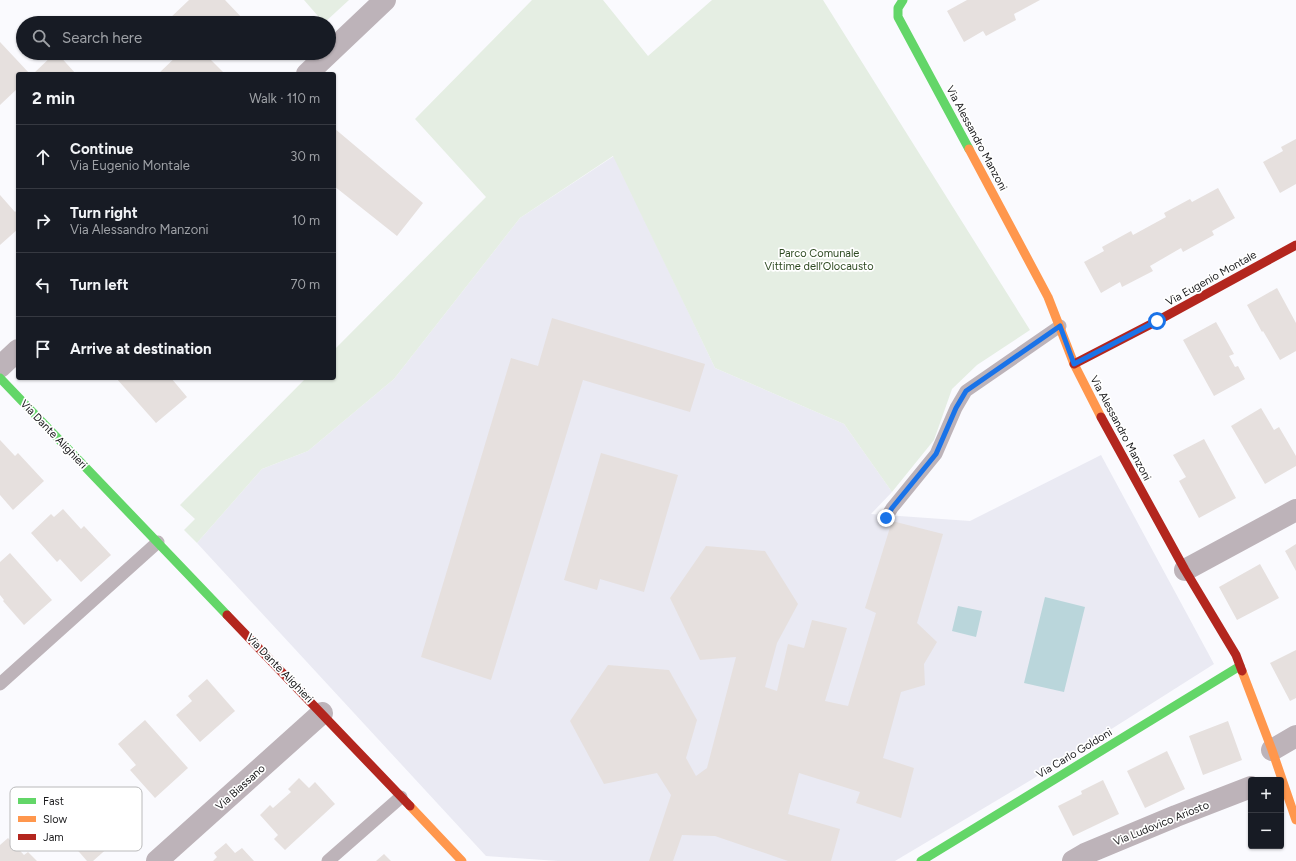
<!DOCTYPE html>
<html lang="en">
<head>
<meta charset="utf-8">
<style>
  :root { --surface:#171b24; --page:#20242c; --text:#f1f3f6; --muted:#9ea1a6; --line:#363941 }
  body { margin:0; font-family:Figtree,sans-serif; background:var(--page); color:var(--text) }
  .controls { position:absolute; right:12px; bottom:12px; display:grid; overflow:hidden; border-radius:4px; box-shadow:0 1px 3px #0004 }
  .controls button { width:36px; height:36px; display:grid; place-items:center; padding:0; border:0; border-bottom:1px solid var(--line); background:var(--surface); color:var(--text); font:20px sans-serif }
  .stop { position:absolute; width:12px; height:12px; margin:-9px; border:3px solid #1a73e8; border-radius:50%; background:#fff }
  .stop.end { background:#1a73e8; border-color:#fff; box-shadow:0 1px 4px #0008 }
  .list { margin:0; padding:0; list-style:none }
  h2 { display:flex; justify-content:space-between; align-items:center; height:52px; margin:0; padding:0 16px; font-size:17px }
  h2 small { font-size:13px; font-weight:400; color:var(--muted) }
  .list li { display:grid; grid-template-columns:26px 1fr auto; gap:12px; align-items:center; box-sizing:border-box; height:64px; padding:0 16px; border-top:1px solid var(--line) }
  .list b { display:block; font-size:15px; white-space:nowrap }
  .list p { margin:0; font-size:13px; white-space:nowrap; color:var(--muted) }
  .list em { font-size:13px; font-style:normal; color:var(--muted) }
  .icon { flex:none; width:22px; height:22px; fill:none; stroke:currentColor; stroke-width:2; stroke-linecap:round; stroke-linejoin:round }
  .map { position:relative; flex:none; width:1296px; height:861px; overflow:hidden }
  .search { position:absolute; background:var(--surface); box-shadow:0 1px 3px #0004; left:16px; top:16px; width:320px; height:44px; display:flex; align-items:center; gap:10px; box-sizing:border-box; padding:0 14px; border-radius:22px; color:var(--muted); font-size:15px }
  .panel { position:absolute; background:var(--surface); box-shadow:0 1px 3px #0004; left:16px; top:72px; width:320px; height:308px; border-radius:4px }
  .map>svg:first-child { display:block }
  .built { fill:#eaeaf3 }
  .green { fill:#e5eee3 }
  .water { fill:#bad6db }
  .building { fill:#e6e0de }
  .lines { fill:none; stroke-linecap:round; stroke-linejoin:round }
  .lane { stroke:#bdb3b9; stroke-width:13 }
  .street { stroke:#bdb3b9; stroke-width:22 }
  .fast { stroke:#63d668; stroke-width:9 }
  .slow { stroke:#ff974d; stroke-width:9 }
  .jam { stroke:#b3261e; stroke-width:9 }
  .route { stroke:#1a73e8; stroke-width:5 }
  .labels { text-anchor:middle; stroke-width:3.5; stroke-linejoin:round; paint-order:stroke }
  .street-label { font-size:11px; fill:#19191b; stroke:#fff }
  .park-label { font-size:11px; fill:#2e4a22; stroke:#fff }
  .key { fill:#fff; stroke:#bababb; stroke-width:1 }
  .key-label { font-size:11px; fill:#19191b }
</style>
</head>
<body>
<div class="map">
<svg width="1296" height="861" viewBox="0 0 1296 861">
  <rect width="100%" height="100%" fill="#fafafe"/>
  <path class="built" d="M 614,156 L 715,368 L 844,424 L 892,492 L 871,514 L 970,521 L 1101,455 L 1214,664 L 1031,780 L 895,861 L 558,861 L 486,856 L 197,543 L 262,469 L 308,451 L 394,379 L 520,218 Z"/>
  <path class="green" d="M 304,0 L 349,0 L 324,23 Z
    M 532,0 L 603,0 L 648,56 L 712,0 L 823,0 L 1030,330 L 977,365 L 952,389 L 934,440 L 892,492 L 844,424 L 715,368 L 613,156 L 520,218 L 394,379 L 308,451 L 262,469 L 197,543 L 184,530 L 195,519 L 180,505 L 306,378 L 334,378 L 334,350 L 486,197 L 415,119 Z"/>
  <path class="water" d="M 1045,597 L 1085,607 L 1064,692 L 1024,683 Z
    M 958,606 L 982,611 L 976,637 L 952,631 Z"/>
  <path class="building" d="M 189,0 L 225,0 L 245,21 L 244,23 L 171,23 L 168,20 Z
    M 967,0 L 1040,0 L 1014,14 L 1016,20 L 986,36 L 983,31 L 964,42 L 947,11 Z
    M 0,42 L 30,74 L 18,74 L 18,88 L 0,105 Z
    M 55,53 L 57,53 L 76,74 L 33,74 Z
    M 180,53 L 212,53 L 208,57 L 225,74 L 158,74 Z
    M 334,128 L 423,203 L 397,236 L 334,186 Z
    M 1296,139 L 1296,184 L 1280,193 L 1263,162 L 1283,151 L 1281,147 Z
    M 1218,188 L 1235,218 L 1212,231 L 1214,235 L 1183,252 L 1181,248 L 1150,266 L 1153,271 L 1122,287 L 1120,282 L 1101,293 L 1084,262 L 1104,251 L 1102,247 L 1131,231 L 1133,235 L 1166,217 L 1164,213 L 1190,199 L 1192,202 Z
    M 0,195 L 15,212 L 18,209 L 18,229 L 0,245 Z
    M 1277,288 L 1296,323 L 1296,351 L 1280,360 L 1263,331 L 1262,332 L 1247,305 Z
    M 552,318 L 705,364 L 690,412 L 583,380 L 491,680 L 421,657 L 511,358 L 538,366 Z
    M 1216,322 L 1234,354 L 1229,356 L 1235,367 L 1238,366 L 1245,379 L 1214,396 L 1183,340 Z
    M 116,378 L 171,378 L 187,397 L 156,423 Z
    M 1261,408 L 1274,430 L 1279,427 L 1296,456 L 1296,466 L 1265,484 L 1231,426 Z
    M 1204,439 L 1236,498 L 1199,518 L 1179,481 L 1186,477 L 1173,455 Z
    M 0,440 L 15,456 L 18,453 L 44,481 L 13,510 L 0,495 Z
    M 601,453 L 678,475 L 644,592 L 600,579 L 597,590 L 564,580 Z
    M 63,509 L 81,529 L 84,526 L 111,555 L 81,582 L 60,559 L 57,562 L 31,533 L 51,514 L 54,517 Z
    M 892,521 L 943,534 L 917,623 L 937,642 L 924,664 L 925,685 L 901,692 L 883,758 L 914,768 L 901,818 L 856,803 L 860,792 L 799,773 L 788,814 L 840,829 L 831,861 L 788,861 L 715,836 L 682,835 L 673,861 L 649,861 L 671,795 L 657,773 L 604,784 L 570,721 L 608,665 L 669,670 L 697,720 L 686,758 L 696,776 L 707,768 L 736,657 L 700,660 L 670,598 L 706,546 L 765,551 L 798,604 L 777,643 L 765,687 L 777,691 L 788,644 L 804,648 L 812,620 L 847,628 L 825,701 L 848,706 L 876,613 L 865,608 Z
    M 1296,544 L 1296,571 L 1285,551 Z
    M 10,553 L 52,600 L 24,625 L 3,601 L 4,600 L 0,595 L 0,562 Z
    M 1260,564 L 1279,598 L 1237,620 L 1219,587 Z
    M 1296,650 L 1296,698 L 1290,701 L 1270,663 Z
    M 207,679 L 235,711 L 200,742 L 176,715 L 192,701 L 188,696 Z
    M 145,720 L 188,768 L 155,798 L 130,770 L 136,765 L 118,744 Z
    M 1228,721 L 1242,760 L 1203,775 L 1189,736 Z
    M 1167,751 L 1185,789 L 1145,808 L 1127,771 Z
    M 299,778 L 309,788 L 315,782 L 335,804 L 285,850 L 274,839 L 278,835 L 260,815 L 270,805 L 273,808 L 291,792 L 288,789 Z
    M 1103,780 L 1119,814 L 1073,836 L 1058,806 L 1082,794 L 1081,791 Z
    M 69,789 L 90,813 L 94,809 L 119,838 L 93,861 L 87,861 L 66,837 L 57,845 L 34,819 Z
    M 8,838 L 24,855 L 28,852 L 37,861 L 0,861 L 0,845 Z
    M 226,843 L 235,853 L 242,848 L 254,861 L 213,861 L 217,857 L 214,853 Z
    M 384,854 L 391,861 L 376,861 Z"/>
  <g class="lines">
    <path class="lane" d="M 886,518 L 892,508 L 936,454 L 956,408 L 966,391 L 1060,326
      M 0,684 L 158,542
      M 328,861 L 401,797"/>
    <path class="street" d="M 307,74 L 385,0
      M 0,367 L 18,350
      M 1185,570 L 1296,510
      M 1272,750 L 1296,736
      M 157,861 L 322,713
      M 1073,861 L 1085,854 L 1176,816 L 1251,787"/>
    <path class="fast" d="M 903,0 L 898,8 L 898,17 L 969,149
      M 0,378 L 227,615
      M 921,861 L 1240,666"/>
    <path class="slow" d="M 969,149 L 1048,297 L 1074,364 L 1101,417
      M 1242,671 L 1272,750 L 1296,820
      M 410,806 L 462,861"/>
    <path class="jam" d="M 1074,364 L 1157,321 L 1296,245
      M 1101,417 L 1185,570 L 1236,655 L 1242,671
      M 227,615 L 410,806"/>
  </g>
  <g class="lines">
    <path class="route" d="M 886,518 L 892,508 L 936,454 L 956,408 L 966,391 L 1060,326 L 1074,364 L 1157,321"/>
  </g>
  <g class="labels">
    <g class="street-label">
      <text transform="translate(977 138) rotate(62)" y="4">Via Alessandro Manzoni</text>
      <text transform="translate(1211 278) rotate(-29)" y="4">Via Eugenio Montale</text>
      <text transform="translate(1121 428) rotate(62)" y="4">Via Alessandro Manzoni</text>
      <text transform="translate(54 434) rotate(46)" y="4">Via Dante Alighieri</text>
      <text transform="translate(280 668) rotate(46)" y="4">Via Dante Alighieri</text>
      <text transform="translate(1074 753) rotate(-31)" y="4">Via Carlo Goldoni</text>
      <text transform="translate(240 787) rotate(-42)" y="4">Via Biassano</text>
      <text transform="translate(1161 823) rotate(-22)" y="4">Via Ludovico Ariosto</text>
    </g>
    <g class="park-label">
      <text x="819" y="257">Parco Comunale<tspan x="819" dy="13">Vittime dell’Olocausto</tspan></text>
    </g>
  </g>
  <rect x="10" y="787" width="132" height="64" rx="6" class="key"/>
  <rect x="18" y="798" width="18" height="6" fill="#63d668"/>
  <rect x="18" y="816" width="18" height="6" fill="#ff974d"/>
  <rect x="18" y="834" width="18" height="6" fill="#b3261e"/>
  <g class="key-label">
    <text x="43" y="805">Fast</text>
    <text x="43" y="823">Slow</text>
    <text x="43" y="841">Jam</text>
  </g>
</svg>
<div class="controls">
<button>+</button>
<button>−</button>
</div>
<div class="stop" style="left:1157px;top:321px"></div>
<div class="stop end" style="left:886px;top:518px"></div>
<div class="search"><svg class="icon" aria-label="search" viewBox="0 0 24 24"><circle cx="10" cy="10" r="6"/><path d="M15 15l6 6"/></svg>Search here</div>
<section class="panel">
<h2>2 min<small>Walk · 110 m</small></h2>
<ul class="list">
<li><svg class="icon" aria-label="ahead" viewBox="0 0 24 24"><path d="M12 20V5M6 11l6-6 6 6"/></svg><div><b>Continue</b><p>Via Eugenio Montale</p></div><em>30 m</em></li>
<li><svg class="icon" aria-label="right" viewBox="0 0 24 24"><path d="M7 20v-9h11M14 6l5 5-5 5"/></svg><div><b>Turn right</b><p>Via Alessandro Manzoni</p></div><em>10 m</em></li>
<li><svg class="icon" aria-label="left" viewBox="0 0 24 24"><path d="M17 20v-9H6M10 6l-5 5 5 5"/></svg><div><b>Turn left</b></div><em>70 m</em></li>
<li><svg class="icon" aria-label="arrive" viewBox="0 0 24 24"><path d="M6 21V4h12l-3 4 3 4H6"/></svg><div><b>Arrive at destination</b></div></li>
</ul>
</section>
</div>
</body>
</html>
